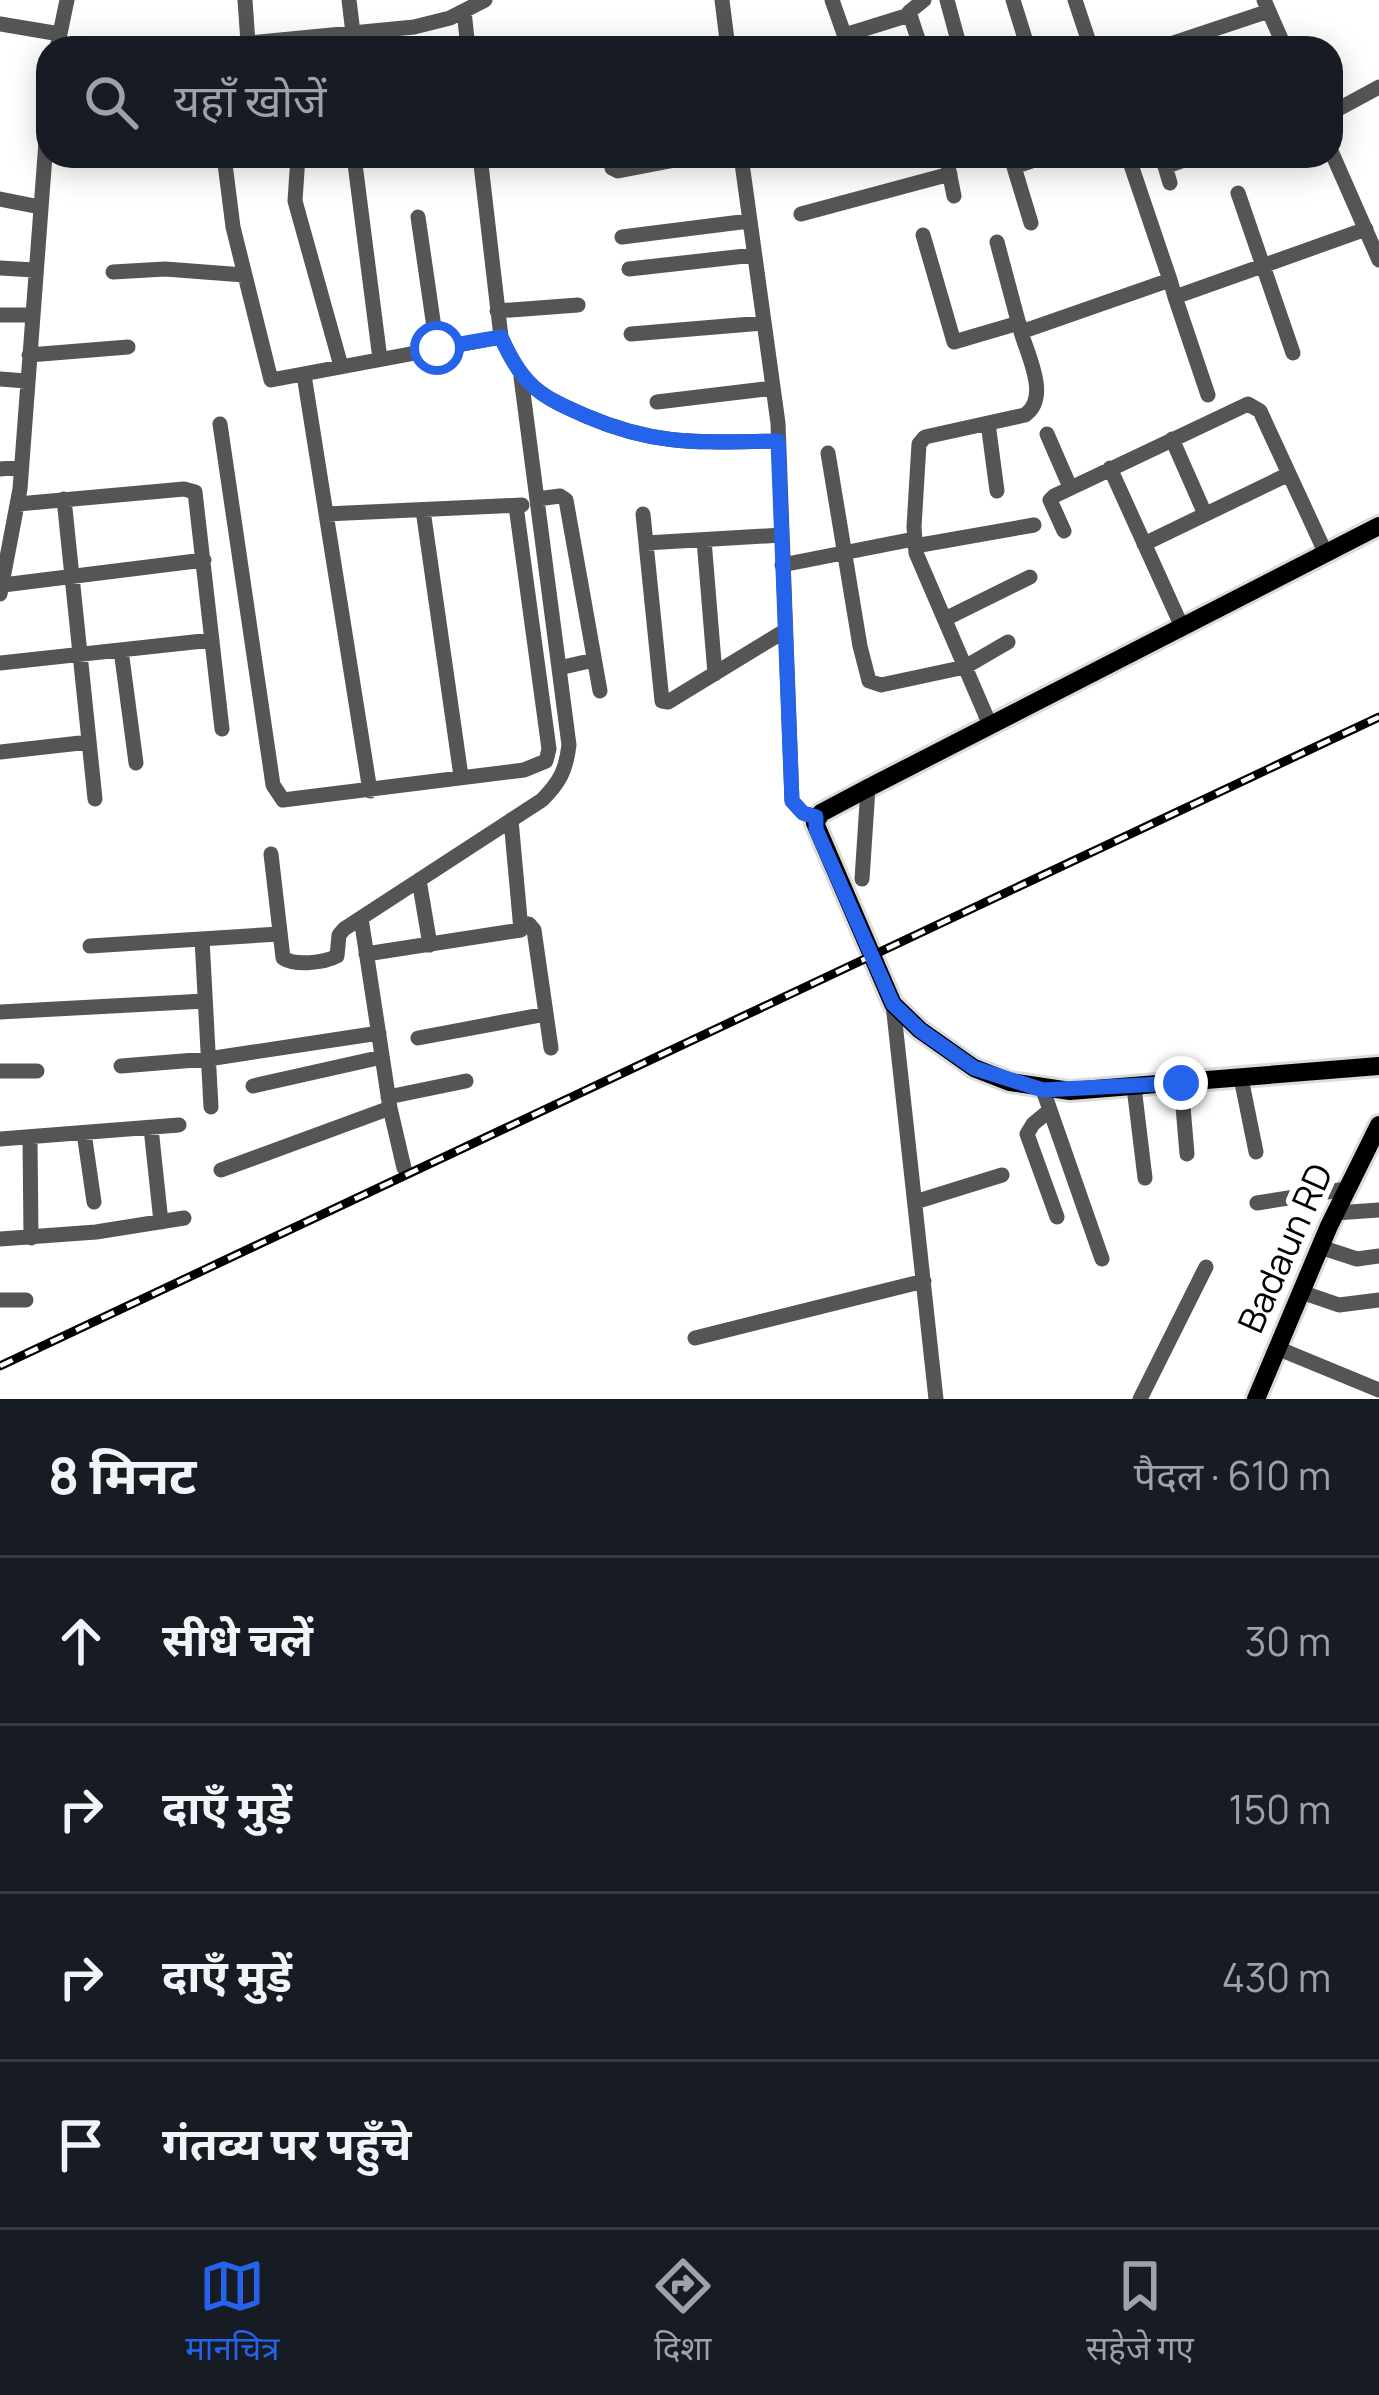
<!DOCTYPE html>
<html lang="hi">
<head>
<meta charset="utf-8">
<style>
  :root { --surface:#171b24; --page:#20242c; --text:#f1f3f6; --muted:#9ea1a6; --line:#363941; --accent:#2563eb }
  body { margin:0; font-family:Manrope,"Noto Sans Devanagari",sans-serif; background:var(--page); color:var(--text) }
  .stop { position:absolute; width:36px; height:36px; margin:-27px; border:9px solid #2563eb; border-radius:50%; background:#fff }
  .stop.end { background:#2563eb; border-color:#fff; box-shadow:0 3px 12px #0008 }
  .list { margin:0; padding:0; list-style:none }
  h2 { display:flex; justify-content:space-between; align-items:center; height:156px; margin:0; padding:0 48px; font-size:51px }
  h2 small { font-size:39px; font-weight:400; color:var(--muted) }
  .list li { display:grid; grid-template-columns:78px 1fr auto; gap:36px; align-items:center; box-sizing:border-box; height:168px; padding:0 48px; border-top:3px solid var(--line) }
  .list b { display:block; font-size:45px; white-space:nowrap }
  .list em { font-size:39px; font-style:normal; color:var(--muted) }
  .icon { flex:none; width:66px; height:66px; fill:none; stroke:currentColor; stroke-width:2; stroke-linecap:round; stroke-linejoin:round }
  .map { position:relative; flex:none; width:1379px; height:1399px; overflow:hidden }
  .search { position:absolute; background:var(--surface); box-shadow:0 6px 30px #0003; left:36px; right:36px; top:36px; height:132px; display:flex; align-items:center; gap:30px; box-sizing:border-box; padding:0 42px; border-radius:36px; color:var(--muted); font-size:45px }
  .sheet { height:828px; background:var(--surface) }
  nav { display:flex; justify-content:space-around; align-items:center; box-sizing:border-box; height:168px; border-top:3px solid var(--line); background:var(--surface); font-size:33px; color:var(--muted) }
  nav a { display:grid; justify-items:center; gap:6px }
  nav .on { color:var(--accent) }
  .map>svg:first-child { display:block }
  .lines { fill:none; stroke-linecap:round; stroke-linejoin:round }
  .major-casing { stroke:#dbdbdb; stroke-width:24 }
  .minor { stroke:#555; stroke-width:15 }
  .major { stroke:#000; stroke-width:18 }
  .rail-casing { stroke:#000; stroke-width:9 }
  .rail { stroke:#fff; stroke-width:4.5; stroke-dasharray:14; stroke-linecap:butt }
  .route { stroke:#2563eb; stroke-width:15 }
  .labels { text-anchor:middle; stroke-width:12; stroke-linejoin:round; paint-order:stroke }
  .street-label { font-size:36px; fill:#000; stroke:#fff }
</style>
</head>
<body>
<div class="map">
<svg width="1379" height="1399" viewBox="0 0 1379 1399">
  <rect width="100%" height="100%" fill="#fff"/>
  <g class="lines">
    <g class="major-casing">
      <path id="major" d="M 1379,526 L 868,788 L 821,813 L 815,823 L 893,1004 L 920,1030 L 974,1068 L 1010,1082 L 1070,1091 L 1379,1066
        M 1256,1399 L 1329,1226 L 1379,1125"/>
    </g>
    <path class="minor" d="M 245,0 L 248,43
      M 349,0 L 353,33
      M 722,0 L 728,48
      M 832,0 L 849,48
      M 947,0 L 960,48
      M 1013,0 L 1028,48
      M 1075,0 L 1091,48
      M 1264,0 L 1285,48
      M 464,11 L 468,48
      M 0,24 L 60,34
      M 845,35 L 909,15
      M 57,48 L 67,0
      M 196,48 L 414,27 L 450,18 L 485,0
      M 921,48 L 909,12 L 924,0
      M 1158,48 L 1269,11
      M 1331,113 L 1379,87
      M 1331,151 L 1379,260
      M 224,156 L 233,227 L 271,380 L 501,337
      M 298,156 L 295,201 L 341,366
      M 354,156 L 380,359
      M 480,156 L 501,337 C 522,385 539,396 586,416 C 658,447 703,442 778,441
      M 610,156 L 612,168 L 618,171 L 696,156
      M 741,156 L 778,423 L 792,801 L 803,813 L 816,817
      M 946,156 L 954,196
      M 1128,156 L 1170,280
      M 1162,156 L 1170,183
      M 1165,167 L 1195,156
      M 1238,193 L 1293,353
      M 0,199 L 40,207
      M 801,214 L 950,174
      M 418,217 L 437,348
      M 1031,223 L 1014,167 L 1047,156
      M 923,235 L 954,342 L 1019,323
      M 622,237 L 749,221
      M 997,242 L 1021,332
      M 0,268 L 35,270
      M 629,269 L 754,255
      M 113,272 L 165,269 L 244,275
      M 1175,297 L 1208,395
      M 497,311 L 578,305
      M 0,315 L 32,315
      M 631,334 L 763,323
      M 29,355 L 128,347
      M 304,375 L 370,791
      M 0,379 L 26,381
      M 657,402 L 773,388
      M 988,423 L 997,491
      M 220,424 L 273,785 L 283,800 L 524,770 L 546,761 L 549,749 L 516,506
      M 1047,434 L 1070,487
      M 1172,439 L 1205,514
      M 828,453 L 860,646 L 869,681 L 881,685 L 965,667 L 1008,642
      M 1110,468 L 1182,627
      M 0,469 L 21,467
      M 64,499 L 95,799
      M 537,499 L 560,496 L 566,500 L 600,691
      M 18,504 L 184,489 L 195,492 L 222,729
      M 423,510 L 461,776
      M 326,514 L 522,505
      M 643,514 L 662,701 L 668,702 L 783,632
      M 1064,531 L 1050,500 L 1054,496 L 1248,404 L 1260,411 L 1326,554
      M 704,540 L 715,674
      M 646,543 L 782,535
      M 1144,544 L 1289,474
      M 915,546 L 1034,525
      M 782,565 L 914,539
      M 3,585 L 204,560
      M 0,594 L 20,489 L 48,115
      M 945,619 L 1030,577
      M 121,650 L 136,763
      M 0,663 L 212,640
      M 559,668 L 594,660
      M 990,725 L 916,553 L 914,527 L 919,444 L 925,437 L 1025,415 C 1050,398 1028,356 1021,332 L 1170,280 L 1175,297 L 1366,229
      M 0,752 L 89,742
      M 271,854 L 283,958 C 295,966 324,963 337,956 L 339,935 L 344,929 L 542,800 C 560,782 566,770 569,745 L 521,377
      M 862,879 L 868,788
      M 419,880 L 430,945
      M 361,918 L 390,1108 L 404,1168
      M 522,924 L 529,924 L 534,930 L 551,1048
      M 202,939 L 211,1107
      M 90,946 L 279,934
      M 366,954 L 521,930 L 511,820
      M 893,1004 L 936,1399
      M 0,1012 L 205,1001
      M 418,1038 L 546,1014
      M 121,1066 L 208,1059 L 379,1033
      M 0,1071 L 37,1071
      M 1241,1078 L 1256,1152
      M 1181,1083 L 1187,1154
      M 253,1086 L 382,1057
      M 1134,1087 L 1145,1178
      M 1043,1090 L 1102,1259
      M 388,1097 L 466,1081
      M 1050,1110 L 1033,1124 L 1027,1134 L 1057,1217
      M 151,1128 L 161,1222
      M 84,1133 L 94,1202
      M 30,1137 L 31,1238
      M 0,1139 L 179,1125
      M 221,1170 L 390,1108
      M 915,1202 L 1002,1175
      M 1257,1203 L 1346,1189
      M 1335,1213 L 1379,1210
      M 0,1239 L 96,1232 L 184,1218
      M 1320,1247 L 1357,1259 L 1379,1256
      M 1301,1292 L 1339,1305 L 1379,1300
      M 0,1300 L 26,1300
      M 695,1338 L 924,1281
      M 1277,1348 L 1379,1390
      M 1140,1399 L 1206,1267"/>
    <use href="#major" class="major"/>
    <g class="rail-casing">
      <path id="rail" d="M 0,1366 L 1379,717"/>
    </g>
    <use href="#rail" class="rail"/>
  </g>
  <g class="lines">
    <path class="route" d="M 437,348 L 501,337 C 522,385 539,396 586,416 C 658,447 703,442 778,441 L 792,801 L 803,813 L 816,817 L 816,829 L 893,1004 L 920,1030 L 974,1068 L 1043,1090 L 1181,1083"/>
  </g>
  <g class="labels">
    <g class="street-label">
      <text transform="translate(1285 1248) rotate(-66)" y="13">Badaun RD</text>
    </g>
  </g>
</svg>
<div class="stop" style="left:437px;top:348px"></div>
<div class="stop end" style="left:1181px;top:1083px"></div>
<div class="search"><svg class="icon" aria-label="search" viewBox="0 0 24 24"><circle cx="10" cy="10" r="6"/><path d="M15 15l6 6"/></svg>यहाँ खोजें</div>
</div>
<section class="sheet">
<h2>8 मिनट<small>पैदल · 610 m</small></h2>
<ul class="list">
<li><svg class="icon" aria-label="ahead" viewBox="0 0 24 24"><path d="M12 20V5M6 11l6-6 6 6"/></svg><div><b>सीधे चलें</b></div><em>30 m</em></li>
<li><svg class="icon" aria-label="right" viewBox="0 0 24 24"><path d="M7 20v-9h11M14 6l5 5-5 5"/></svg><div><b>दाएँ मुड़ें</b></div><em>150 m</em></li>
<li><svg class="icon" aria-label="right" viewBox="0 0 24 24"><path d="M7 20v-9h11M14 6l5 5-5 5"/></svg><div><b>दाएँ मुड़ें</b></div><em>430 m</em></li>
<li><svg class="icon" aria-label="arrive" viewBox="0 0 24 24"><path d="M6 21V4h12l-3 4 3 4H6"/></svg><div><b>गंतव्य पर पहुँचे</b></div></li>
</ul>
</section>
<nav>
<a class="on"><svg class="icon" aria-label="map" viewBox="0 0 24 24"><path d="M3 6l6-2 6 2 6-2v14l-6 2-6-2-6 2zM9 4v14M15 6v14"/></svg>मानचित्र</a>
<a><svg class="icon" aria-label="directions" viewBox="0 0 24 24"><path d="M12 3l9 9-9 9-9-9zM9 14v-3h6M13 9l2 2-2 2"/></svg>दिशा</a>
<a><svg class="icon" aria-label="saved" viewBox="0 0 24 24"><path d="M7 4h10v16l-5-4-5 4z"/></svg>सहेजे गए</a>
</nav>
</body>
</html>
